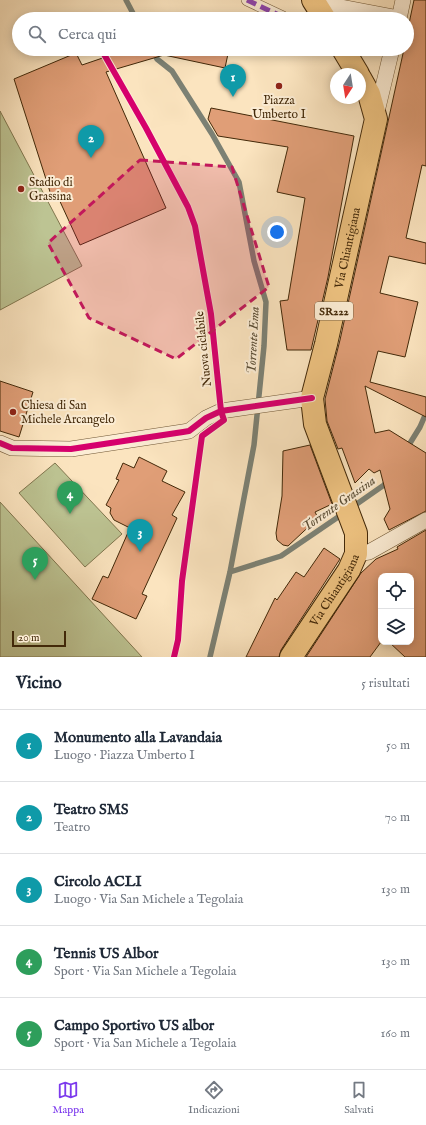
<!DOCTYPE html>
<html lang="it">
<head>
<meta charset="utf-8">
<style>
  :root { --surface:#fff; --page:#f6f6f7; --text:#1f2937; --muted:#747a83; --line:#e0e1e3; --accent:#7c3aed }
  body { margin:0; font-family:"IM FELL English",serif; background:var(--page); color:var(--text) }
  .controls { position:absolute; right:12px; bottom:12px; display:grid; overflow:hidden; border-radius:8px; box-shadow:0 2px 10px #0003 }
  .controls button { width:36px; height:36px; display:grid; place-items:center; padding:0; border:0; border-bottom:1px solid var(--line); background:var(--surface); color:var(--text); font:20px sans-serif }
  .compass { position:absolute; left:330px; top:68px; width:36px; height:36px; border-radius:50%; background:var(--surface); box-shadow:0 2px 10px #0003; rotate:192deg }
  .scale { position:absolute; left:12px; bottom:10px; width:54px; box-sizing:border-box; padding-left:4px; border:2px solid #432909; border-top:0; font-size:11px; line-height:14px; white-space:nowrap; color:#432909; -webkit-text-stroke:3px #fcedd5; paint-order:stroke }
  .you { position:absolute; left:277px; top:232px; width:14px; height:14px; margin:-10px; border:3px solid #fff; border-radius:50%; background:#1a73e8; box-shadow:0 0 0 6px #1a73e833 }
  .badge { display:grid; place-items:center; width:26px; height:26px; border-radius:50%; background:var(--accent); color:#fff; font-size:13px; font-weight:700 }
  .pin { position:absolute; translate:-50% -33px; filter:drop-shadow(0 1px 2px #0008) }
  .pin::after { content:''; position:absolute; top:21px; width:14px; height:12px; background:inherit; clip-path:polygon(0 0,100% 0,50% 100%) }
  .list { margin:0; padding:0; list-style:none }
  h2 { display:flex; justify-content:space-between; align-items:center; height:52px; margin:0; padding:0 16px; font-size:17px }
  h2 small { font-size:13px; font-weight:400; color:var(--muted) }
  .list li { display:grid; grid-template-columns:26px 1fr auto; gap:12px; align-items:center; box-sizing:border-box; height:72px; padding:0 16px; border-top:1px solid var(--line) }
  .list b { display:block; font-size:15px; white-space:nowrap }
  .list p { margin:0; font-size:13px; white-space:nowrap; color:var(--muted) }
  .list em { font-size:13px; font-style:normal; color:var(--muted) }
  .icon { flex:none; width:22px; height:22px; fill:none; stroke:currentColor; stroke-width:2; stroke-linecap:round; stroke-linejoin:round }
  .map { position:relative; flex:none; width:426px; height:657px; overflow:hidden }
  .search { position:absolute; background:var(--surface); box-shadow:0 2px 10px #0003; left:12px; right:12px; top:12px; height:44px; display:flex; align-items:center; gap:10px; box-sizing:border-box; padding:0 14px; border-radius:22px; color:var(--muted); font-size:15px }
  .sheet { height:412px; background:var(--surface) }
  nav { display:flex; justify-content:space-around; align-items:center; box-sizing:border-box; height:56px; border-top:1px solid var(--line); background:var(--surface); font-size:11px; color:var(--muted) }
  nav a { display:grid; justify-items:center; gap:2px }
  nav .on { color:var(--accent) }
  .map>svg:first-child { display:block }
  .green { fill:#bdc493; stroke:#80764e }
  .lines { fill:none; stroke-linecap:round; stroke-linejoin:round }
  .stream { stroke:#7c8174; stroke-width:5.5 }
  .building { fill:#e09e77; stroke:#432909 }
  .pedestrian-casing { stroke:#715836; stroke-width:12 }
  .minor-casing { stroke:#715836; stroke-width:16 }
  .primary-casing { stroke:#432909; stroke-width:24 }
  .pedestrian { stroke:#fcedd5; stroke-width:11 }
  .minor { stroke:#fcedd5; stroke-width:15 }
  .primary { stroke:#eec280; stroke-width:22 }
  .quiet { stroke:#8e44ad; stroke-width:5; stroke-dasharray:10 5; stroke-linecap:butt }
  .cycleway-casing { stroke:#fcedd5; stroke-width:8 }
  .cycleway { stroke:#d6006c; stroke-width:6 }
  .marked { fill:#c2185b; fill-opacity:0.2; stroke:#c2185b; stroke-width:3; stroke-dasharray:8 5; stroke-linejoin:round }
  .poi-dot { fill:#8f2418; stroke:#fcedd5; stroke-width:1.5 }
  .labels { text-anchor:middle; stroke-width:4; stroke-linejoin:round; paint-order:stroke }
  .shield { fill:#fcedd5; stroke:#7a6446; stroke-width:1 }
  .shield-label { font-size:11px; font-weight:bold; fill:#432909 }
  .poi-label { font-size:12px; fill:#432909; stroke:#fcedd5; text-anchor:start }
  .street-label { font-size:12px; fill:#432909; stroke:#fcedd5 }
  .water-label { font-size:13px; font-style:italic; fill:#5b4e36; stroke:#fcedd5 }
</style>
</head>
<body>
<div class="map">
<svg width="426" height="657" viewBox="0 0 426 657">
  <rect width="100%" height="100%" fill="#fbe4bf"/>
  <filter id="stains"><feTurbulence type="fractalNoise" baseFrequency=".005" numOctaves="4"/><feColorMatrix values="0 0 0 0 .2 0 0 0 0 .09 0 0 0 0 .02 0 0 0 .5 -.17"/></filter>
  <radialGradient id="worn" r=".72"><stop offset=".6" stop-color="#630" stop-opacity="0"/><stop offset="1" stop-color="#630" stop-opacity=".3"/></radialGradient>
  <path class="green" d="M 0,111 L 82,266 L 0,310 Z
    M 55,463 L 122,534 L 85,567 L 19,493 Z
    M 0,502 L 142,657 L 0,657 Z"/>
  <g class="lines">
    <path class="stream" d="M 126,0 L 136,19
      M 152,49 L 157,59 L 172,71 L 212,134 L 239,182 L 254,261 L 266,302 L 264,346 L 254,445 L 230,572 L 210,657
      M 407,448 L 420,427 L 426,413
      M 351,508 L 384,485 L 388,479
      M 230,572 L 281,556 L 344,513"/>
  </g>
  <path class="building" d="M 414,0 L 426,0 L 426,166 L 422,165 L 406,238 L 426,243 L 426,264 L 389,256 L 380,293 L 418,302 L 405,357 L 378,351 L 370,382 L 426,397 L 426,417 L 365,386 L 375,433 L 389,430 L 426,453 L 426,511 L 389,530 L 384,519 L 390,509 L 380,470 L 374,473 L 369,469 L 355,483 L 342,448 L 338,449 L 327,421 L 325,399 L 340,340 L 404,49 L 407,49 L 407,33 Z
    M 129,49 L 229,49 L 225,68 L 164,55 L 106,72 L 166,208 L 80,245 L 57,195 L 52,198 L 14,79 L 76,53 L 82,65 Z
    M 211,108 L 354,136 L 328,277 L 311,350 L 287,350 L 280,301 L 288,300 L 305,198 L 277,192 L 288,147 L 218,136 L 208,119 Z
    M 0,381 L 33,392 L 19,437 L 0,431 Z
    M 310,445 L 332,504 L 315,512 L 318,518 L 288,546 L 283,545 L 277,540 L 276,533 L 282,496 L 283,451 Z
    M 139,457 L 167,471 L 162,481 L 185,492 L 172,515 L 177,518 L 142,594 L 147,596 L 136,619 L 92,599 L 103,576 L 108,578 L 130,528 L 114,520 L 110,513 L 111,508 L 106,505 L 119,480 L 116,479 L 123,463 L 134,468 Z
    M 426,530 L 426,657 L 405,657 L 389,642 L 411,642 L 411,576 L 381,576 L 381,642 L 370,657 L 306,657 L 361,573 L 376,559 L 398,549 L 397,547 Z
    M 324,548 L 340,559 L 281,650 L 279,657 L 246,657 L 275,598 L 277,600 L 296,572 L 304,577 Z"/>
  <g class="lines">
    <g class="pedestrian-casing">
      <path id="pedestrian" d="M 247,0 L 283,17"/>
    </g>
    <g class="minor-casing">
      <path id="minor" d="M 314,2 L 399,18
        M 399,19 L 403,0
        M 376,116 L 392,49
        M 0,443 L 12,448 L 71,449 L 183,432 L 189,431 L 206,418 L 221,411 L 312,398
        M 356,554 L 369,552 L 426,520"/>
    </g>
    <g class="primary-casing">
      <g id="primary">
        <path d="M 313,0 L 325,19"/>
        <path d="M 343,49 L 358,74"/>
        <path id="s1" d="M 291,657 L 349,570 L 356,554 L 356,533 L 315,424 L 312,398 L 326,344 L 376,119 L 369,94 L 360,78"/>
      </g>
    </g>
    <use href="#pedestrian" class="pedestrian"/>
    <use href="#minor" class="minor"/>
    <use href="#primary" class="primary"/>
    <path class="quiet" d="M 247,0 L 283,17"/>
    <g class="cycleway-casing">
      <path id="cycleway" d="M 101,49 L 146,128 L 188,207 L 195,226 L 211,314 L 221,411 L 224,420 L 202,436 L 182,581 L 178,640 L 174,657
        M 0,443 L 12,448 L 71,449 L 183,432 L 189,431 L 206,418 L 221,411 L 312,398"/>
    </g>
    <use href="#cycleway" class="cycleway"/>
  </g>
  <path class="marked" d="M 140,160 L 232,167 L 269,287 L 176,359 L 89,318 L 48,243 Z"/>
  <g class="poi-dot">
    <circle cx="279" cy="86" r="4"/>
    <circle cx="21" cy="189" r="4"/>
    <circle cx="13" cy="412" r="4"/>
  </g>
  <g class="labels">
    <rect class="shield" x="315" y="302" width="38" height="18" rx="3"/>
    <g class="shield-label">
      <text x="334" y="315">SR222</text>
    </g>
    <g class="poi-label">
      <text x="279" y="104" text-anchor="middle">Piazza<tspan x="279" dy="14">Umberto I</tspan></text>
      <text x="29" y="186">Stadio di<tspan x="29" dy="14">Grassina</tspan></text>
      <text x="21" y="409">Chiesa di San<tspan x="21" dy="14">Michele Arcangelo</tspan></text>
    </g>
    <g class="street-label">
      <text dy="4" stroke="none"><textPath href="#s1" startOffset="440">Via Chiantigiana</textPath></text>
      <text transform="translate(203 349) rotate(-96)" y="4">Nuova ciclabile</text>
      <text dy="4" stroke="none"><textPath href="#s1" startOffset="80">Via Chiantigiana</textPath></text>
    </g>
    <g class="water-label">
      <text transform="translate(252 340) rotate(-87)" y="5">Torrente Ema</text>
      <text transform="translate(338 503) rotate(-35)" y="5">Torrente Grassina</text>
    </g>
  </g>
  <rect width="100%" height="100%" filter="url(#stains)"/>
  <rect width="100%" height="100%" fill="url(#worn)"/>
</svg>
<div class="controls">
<button><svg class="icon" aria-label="locate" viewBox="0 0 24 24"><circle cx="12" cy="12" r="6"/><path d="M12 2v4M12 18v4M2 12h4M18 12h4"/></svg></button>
<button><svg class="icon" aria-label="layers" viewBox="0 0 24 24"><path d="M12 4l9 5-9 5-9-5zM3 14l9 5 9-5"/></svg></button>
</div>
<svg class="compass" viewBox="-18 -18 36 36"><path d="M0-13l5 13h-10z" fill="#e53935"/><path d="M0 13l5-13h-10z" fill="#747a83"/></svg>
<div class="scale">20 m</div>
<div class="you"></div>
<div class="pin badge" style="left:233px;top:97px;background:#0f9aa8">1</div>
<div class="pin badge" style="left:91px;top:158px;background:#0f9aa8">2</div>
<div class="pin badge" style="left:140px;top:552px;background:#0f9aa8">3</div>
<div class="pin badge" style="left:70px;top:514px;background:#2e9e5b">4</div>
<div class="pin badge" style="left:35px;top:580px;background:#2e9e5b">5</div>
<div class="search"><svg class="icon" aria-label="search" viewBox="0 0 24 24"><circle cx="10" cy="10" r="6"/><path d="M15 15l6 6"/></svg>Cerca qui</div>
</div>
<section class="sheet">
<h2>Vicino<small>5 risultati</small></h2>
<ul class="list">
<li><span class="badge" style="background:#0f9aa8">1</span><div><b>Monumento alla Lavandaia</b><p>Luogo · Piazza Umberto I</p></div><em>50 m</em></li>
<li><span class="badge" style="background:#0f9aa8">2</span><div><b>Teatro SMS</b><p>Teatro</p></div><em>70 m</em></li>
<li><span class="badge" style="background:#0f9aa8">3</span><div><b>Circolo ACLI</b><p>Luogo · Via San Michele a Tegolaia</p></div><em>130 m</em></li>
<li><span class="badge" style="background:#2e9e5b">4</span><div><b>Tennis US Albor</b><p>Sport · Via San Michele a Tegolaia</p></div><em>130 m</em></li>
<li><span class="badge" style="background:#2e9e5b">5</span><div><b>Campo Sportivo US albor</b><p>Sport · Via San Michele a Tegolaia</p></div><em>160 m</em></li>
</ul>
</section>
<nav>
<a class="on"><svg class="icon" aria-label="map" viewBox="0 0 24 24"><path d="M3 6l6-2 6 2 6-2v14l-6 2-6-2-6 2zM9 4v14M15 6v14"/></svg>Mappa</a>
<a><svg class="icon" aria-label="directions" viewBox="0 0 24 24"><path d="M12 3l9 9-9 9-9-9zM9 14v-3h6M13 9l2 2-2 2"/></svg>Indicazioni</a>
<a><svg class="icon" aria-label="saved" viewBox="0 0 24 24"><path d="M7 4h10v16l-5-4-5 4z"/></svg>Salvati</a>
</nav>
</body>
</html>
